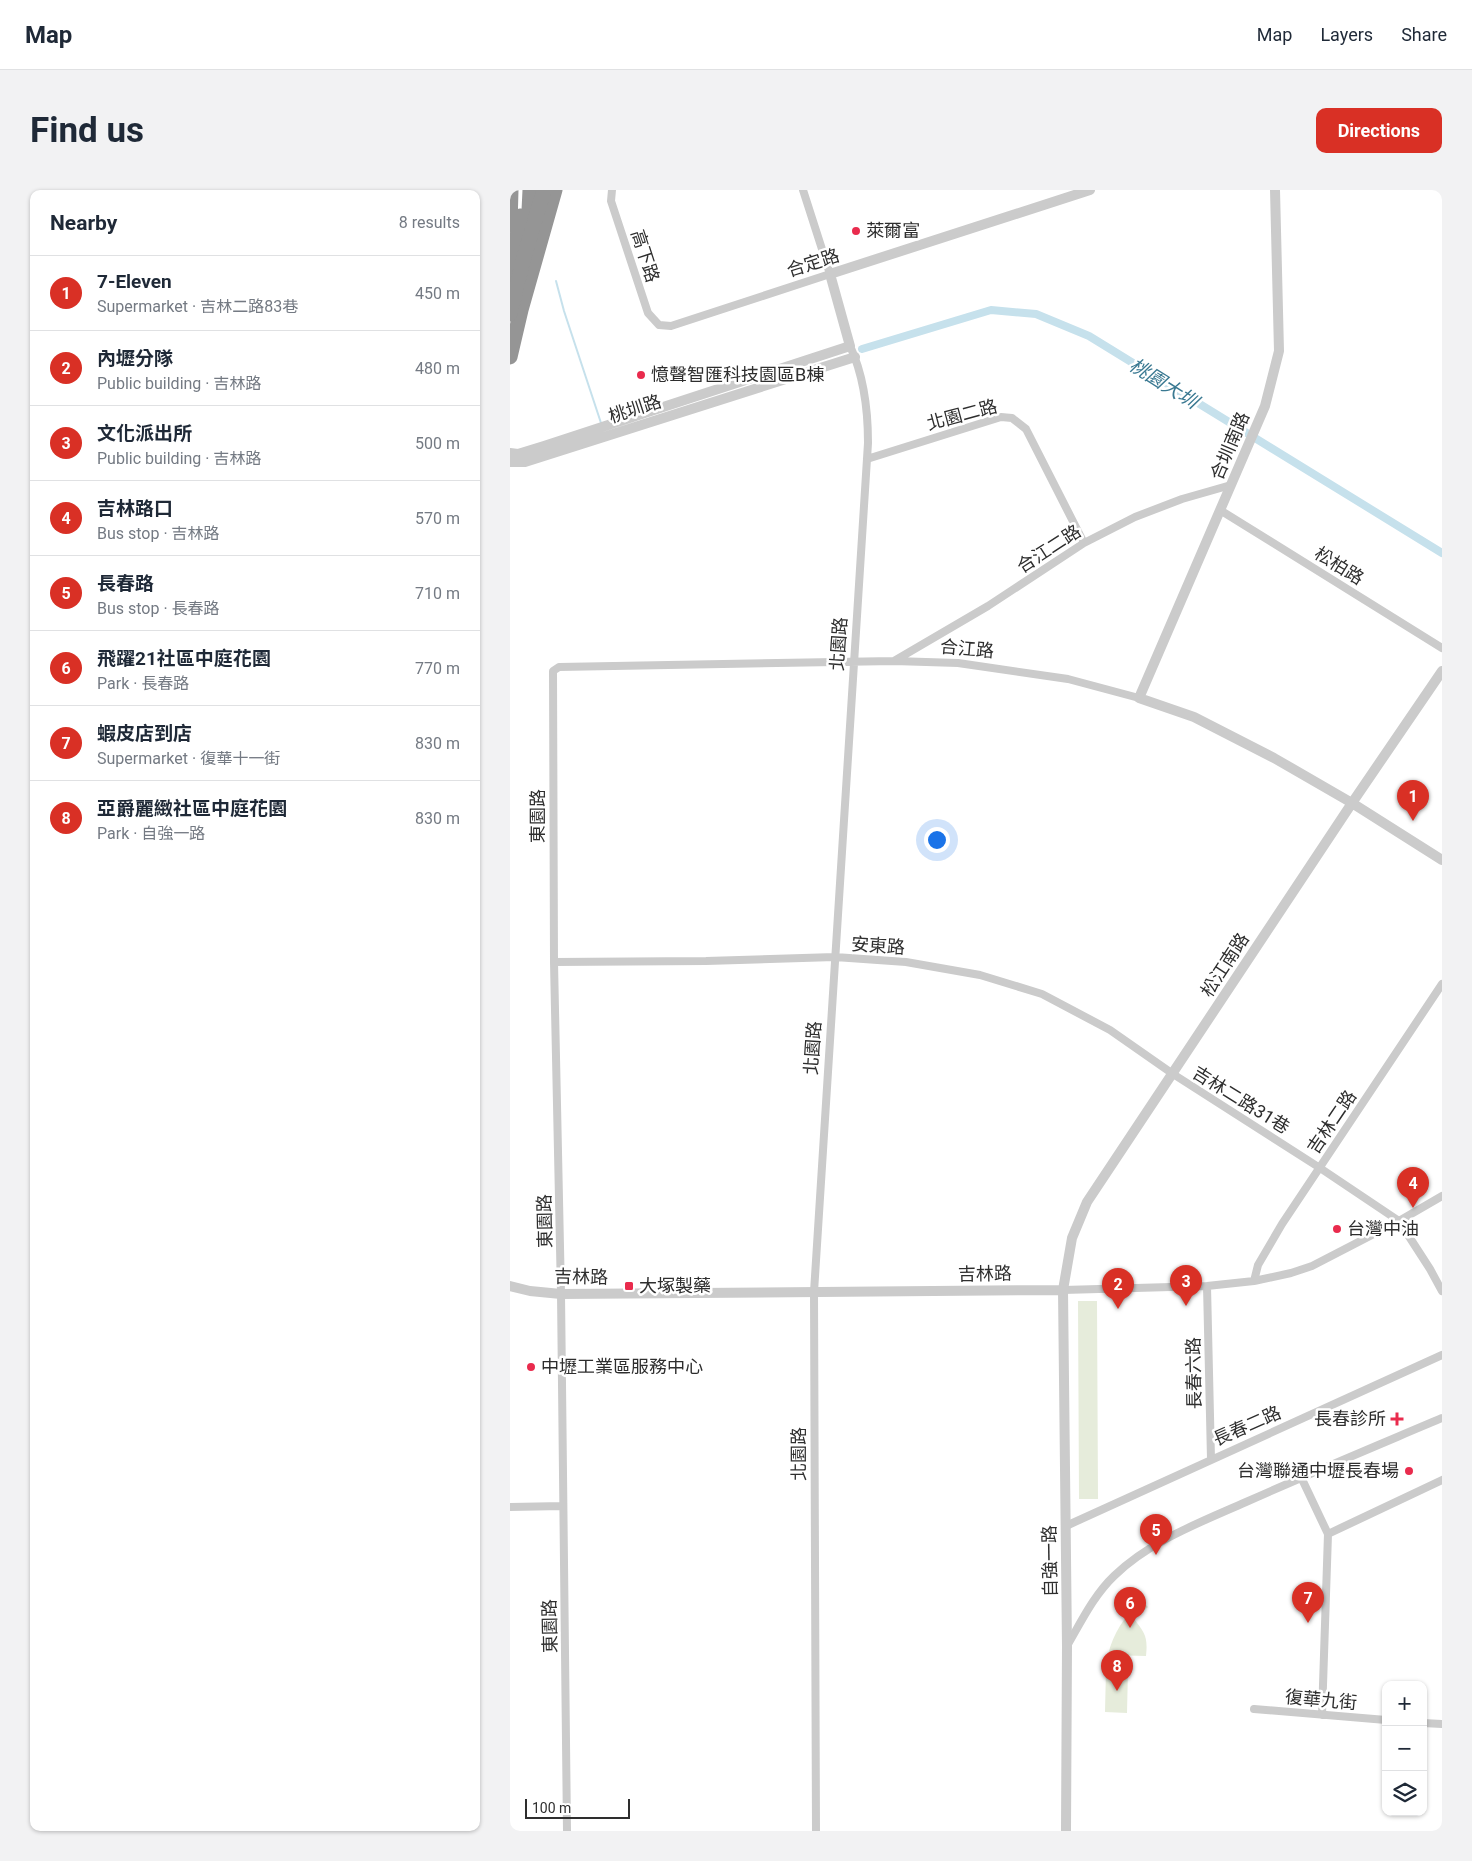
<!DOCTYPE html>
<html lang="en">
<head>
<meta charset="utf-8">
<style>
  :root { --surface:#fff; --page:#f2f2f3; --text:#1f2937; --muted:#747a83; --line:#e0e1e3; --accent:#d93025 }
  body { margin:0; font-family:Roboto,"Noto Sans TC",sans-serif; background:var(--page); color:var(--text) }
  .controls { position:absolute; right:15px; bottom:15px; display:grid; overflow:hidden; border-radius:10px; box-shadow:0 1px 4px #0004 }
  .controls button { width:45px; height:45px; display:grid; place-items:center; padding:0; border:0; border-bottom:1px solid var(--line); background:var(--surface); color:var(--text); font:25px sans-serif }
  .scale { position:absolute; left:15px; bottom:12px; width:105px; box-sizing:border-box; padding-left:5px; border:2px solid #2e2e2e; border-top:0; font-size:14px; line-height:18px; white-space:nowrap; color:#2e2e2e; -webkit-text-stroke:4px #fff; paint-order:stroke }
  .you { position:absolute; left:426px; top:649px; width:18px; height:18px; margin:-12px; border:4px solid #fff; border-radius:50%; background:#1a73e8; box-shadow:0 0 0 8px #1a73e833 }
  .badge { display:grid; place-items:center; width:32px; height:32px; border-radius:50%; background:var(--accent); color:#fff; font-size:16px; font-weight:700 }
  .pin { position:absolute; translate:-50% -41px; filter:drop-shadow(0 1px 2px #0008) }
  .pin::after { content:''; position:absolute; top:26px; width:18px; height:15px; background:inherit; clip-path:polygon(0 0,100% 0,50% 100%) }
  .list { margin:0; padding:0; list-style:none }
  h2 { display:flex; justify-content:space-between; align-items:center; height:65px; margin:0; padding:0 20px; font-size:21px }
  h2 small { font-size:16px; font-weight:400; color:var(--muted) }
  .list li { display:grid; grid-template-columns:32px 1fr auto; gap:15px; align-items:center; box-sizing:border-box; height:75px; padding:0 20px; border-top:1px solid var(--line) }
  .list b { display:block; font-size:19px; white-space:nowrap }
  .list p { margin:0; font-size:16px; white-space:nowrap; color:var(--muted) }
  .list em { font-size:16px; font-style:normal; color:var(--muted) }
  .icon { flex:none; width:28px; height:28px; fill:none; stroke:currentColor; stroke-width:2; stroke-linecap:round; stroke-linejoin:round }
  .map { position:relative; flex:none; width:932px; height:1641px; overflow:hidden; border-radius:10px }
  header { display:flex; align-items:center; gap:30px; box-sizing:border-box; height:70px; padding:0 25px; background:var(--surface); border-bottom:1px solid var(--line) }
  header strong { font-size:24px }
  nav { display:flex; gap:28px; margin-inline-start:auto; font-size:18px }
  .intro { display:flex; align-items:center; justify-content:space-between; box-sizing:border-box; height:120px; padding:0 30px }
  h1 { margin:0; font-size:35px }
  .button { padding:12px 22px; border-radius:10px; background:var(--accent); color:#fff; font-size:18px; font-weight:700 }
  main { display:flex; gap:30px; padding:0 30px }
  aside { flex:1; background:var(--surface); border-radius:10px; box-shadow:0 1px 4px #0004 }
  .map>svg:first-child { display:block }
  .green { fill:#e6ecdb }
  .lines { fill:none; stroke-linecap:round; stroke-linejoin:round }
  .stream { stroke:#c6e1ec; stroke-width:2 }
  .canal { stroke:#c6e1ec; stroke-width:8 }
  .minor { stroke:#cbcbcb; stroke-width:8 }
  .tertiary { stroke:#cbcbcb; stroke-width:10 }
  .motorway { stroke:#959595; stroke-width:15 }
  .motorway-bridge { stroke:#959595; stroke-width:15 }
  .poi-dot { fill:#e92b4d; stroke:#fff; stroke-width:2 }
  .labels { text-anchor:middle; stroke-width:5; stroke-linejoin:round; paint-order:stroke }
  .poi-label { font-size:18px; fill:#2e2e2e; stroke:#fff; text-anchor:start }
  .street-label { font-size:18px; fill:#2e2e2e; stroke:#fff }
  .water-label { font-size:19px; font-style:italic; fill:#3a7992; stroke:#fff }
</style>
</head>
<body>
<header>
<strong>Map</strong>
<nav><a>Map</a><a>Layers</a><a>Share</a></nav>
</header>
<div class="intro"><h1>Find us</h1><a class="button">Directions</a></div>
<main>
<aside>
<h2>Nearby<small>8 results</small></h2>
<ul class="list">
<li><span class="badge">1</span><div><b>7-Eleven</b><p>Supermarket · 吉林二路83巷</p></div><em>450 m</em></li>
<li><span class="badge">2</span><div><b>內壢分隊</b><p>Public building · 吉林路</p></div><em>480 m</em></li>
<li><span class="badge">3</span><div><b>文化派出所</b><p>Public building · 吉林路</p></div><em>500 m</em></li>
<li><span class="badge">4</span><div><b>吉林路口</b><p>Bus stop · 吉林路</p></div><em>570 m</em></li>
<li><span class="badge">5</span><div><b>長春路</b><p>Bus stop · 長春路</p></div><em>710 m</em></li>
<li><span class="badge">6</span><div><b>飛躍21社區中庭花園</b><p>Park · 長春路</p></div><em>770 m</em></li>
<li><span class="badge">7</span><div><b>蝦皮店到店</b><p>Supermarket · 復華十一街</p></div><em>830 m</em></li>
<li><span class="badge">8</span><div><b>亞爵麗緻社區中庭花園</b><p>Park · 自強一路</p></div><em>830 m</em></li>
</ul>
</aside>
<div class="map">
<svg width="932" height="1641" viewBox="0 0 932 1641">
  <rect width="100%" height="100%" fill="#fff"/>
  <path class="green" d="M 568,1111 L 587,1111 L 588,1309 L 569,1309 Z
    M 631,1410 L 638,1417 L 624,1429 C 635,1443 638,1447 636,1466 L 598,1465 C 603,1443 615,1426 631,1410 Z
    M 596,1479 L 618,1479 L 617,1523 L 595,1522 Z"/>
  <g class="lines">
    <path class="stream" d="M 46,91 L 54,121 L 91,233"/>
    <path class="canal" d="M 352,159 L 481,120 L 526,124 L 579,146 L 932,363"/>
    <path class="minor" d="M 102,0 L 101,11 L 138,123 L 149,135 L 161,136 L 320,84 L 293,0
      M 357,269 L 491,227 L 502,228 L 516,239 L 574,353
      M 710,320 L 932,458
      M 384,471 L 478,416 L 574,353 L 625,327 L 672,309 L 721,295
      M 44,772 L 196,771 L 325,767 L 396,772 L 470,785 L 532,804 L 600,840 L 663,884 L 810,978 L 889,1031 L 920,1079 L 932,1101
      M 744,1091 L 748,1075 L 772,1034 L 932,794
      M 697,1096 L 701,1269
      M 553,1100 L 697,1096 L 744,1091 L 781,1083 L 802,1076 L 889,1031 L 932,1006
      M 791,1287 L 818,1344 L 932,1290
      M 0,1317 L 53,1316
      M 556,1336 L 932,1165
      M 557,1456 C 571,1432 584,1405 604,1386 C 640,1351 691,1332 736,1312 C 801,1283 866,1256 932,1228
      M 744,1519 L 876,1530
      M 812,1525 L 818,1344
      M 913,1533 L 932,1534
      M 57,1641 L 51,1104 L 44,772 L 43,481 L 49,477 L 384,471 L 448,473 L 558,489 L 629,508
      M 306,1641 L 304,1102 L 358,253 C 358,220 354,186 340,156"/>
    <path class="tertiary" d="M 765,0 L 769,161 L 755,216 L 629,508 L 684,527 L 764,568 L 842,613 L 932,670
      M 0,263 L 8,264 L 34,256 L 340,156 L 320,84 L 580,0
      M 0,272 L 15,272 L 345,167
      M 0,1096 L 20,1101 L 51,1104 L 553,1100
      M 556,1641 L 557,1456 L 553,1100 L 562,1048 L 577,1012 L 842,613 L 932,481"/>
    <path class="motorway" d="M 0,35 L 1,0
      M 18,41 L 20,0
      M 1,90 L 10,26
      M 0,167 L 11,120 L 45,0"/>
    <path class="motorway-bridge" d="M 0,124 L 12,74 L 34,0"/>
  </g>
  <g class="poi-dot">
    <circle cx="346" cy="41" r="5"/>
    <circle cx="131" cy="185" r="5"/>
    <circle cx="827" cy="1039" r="5"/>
    <rect x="114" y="1091" width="10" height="10" rx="2.5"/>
    <circle cx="21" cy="1177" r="5"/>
    <path d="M884.5 1221.5h5v5h5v5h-5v5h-5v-5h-5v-5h5z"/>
    <circle cx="899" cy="1281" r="5"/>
  </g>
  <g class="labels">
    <g class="poi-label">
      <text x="356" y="47">萊爾富</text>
      <text x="141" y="191">憶聲智匯科技園區B棟</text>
      <text x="837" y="1045">台灣中油</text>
      <text x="129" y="1102">大塚製藥</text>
      <text x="31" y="1183">中壢工業區服務中心</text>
      <text x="876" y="1235" text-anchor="end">長春診所</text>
      <text x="889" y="1287" text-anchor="end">台灣聯通中壢長春場</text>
    </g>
    <g class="street-label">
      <text transform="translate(135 66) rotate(72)" y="6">高下路</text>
      <text transform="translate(303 73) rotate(-18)" y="6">合定路</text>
      <text transform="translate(125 219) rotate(-18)" y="6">桃圳路</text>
      <text transform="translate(452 225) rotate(-15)" y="6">北園二路</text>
      <text transform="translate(720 256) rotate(-67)" y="6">合圳南路</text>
      <text transform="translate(539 359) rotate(-33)" y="6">合江二路</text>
      <text transform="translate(829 376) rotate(32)" y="6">松柏路</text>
      <text transform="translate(329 454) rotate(-86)" y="6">北園路</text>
      <text transform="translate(457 459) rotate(5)" y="6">合江路</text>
      <text transform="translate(28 626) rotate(-90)" y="6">東園路</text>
      <text transform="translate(368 756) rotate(4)" y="6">安東路</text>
      <text transform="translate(715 775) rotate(-57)" y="6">松江南路</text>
      <text transform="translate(303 858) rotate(-86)" y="6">北園路</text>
      <text transform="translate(731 910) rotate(32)" y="6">吉林二路31巷</text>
      <text transform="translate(822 932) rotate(-56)" y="6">吉林二路</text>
      <text transform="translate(35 1031) rotate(-91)" y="6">東園路</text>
      <text transform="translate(475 1084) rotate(-1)" y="6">吉林路</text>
      <text transform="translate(71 1087) rotate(1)" y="6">吉林路</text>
      <text transform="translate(684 1183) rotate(-91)" y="6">長春六路</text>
      <text transform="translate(737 1236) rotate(-24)" y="6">長春二路</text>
      <text transform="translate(289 1264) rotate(-90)" y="6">北園路</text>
      <text transform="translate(540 1371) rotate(-91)" y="6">自強一路</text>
      <text transform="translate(40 1436) rotate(-91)" y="6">東園路</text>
      <text transform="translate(811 1510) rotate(5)" y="6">復華九街</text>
    </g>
    <g class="water-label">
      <text transform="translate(654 193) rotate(32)" y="7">桃園大圳</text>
    </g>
  </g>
</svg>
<div class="controls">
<button>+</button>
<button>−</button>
<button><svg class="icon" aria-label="layers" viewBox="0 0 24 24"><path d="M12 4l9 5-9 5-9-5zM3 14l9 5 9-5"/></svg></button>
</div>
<div class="scale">100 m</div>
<div class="you"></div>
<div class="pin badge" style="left:903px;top:631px">1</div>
<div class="pin badge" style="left:608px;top:1119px">2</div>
<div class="pin badge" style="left:676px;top:1116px">3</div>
<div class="pin badge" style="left:903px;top:1018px">4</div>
<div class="pin badge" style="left:646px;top:1365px">5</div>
<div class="pin badge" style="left:620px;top:1438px">6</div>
<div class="pin badge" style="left:798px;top:1433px">7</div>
<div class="pin badge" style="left:607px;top:1501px">8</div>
</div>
</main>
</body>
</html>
